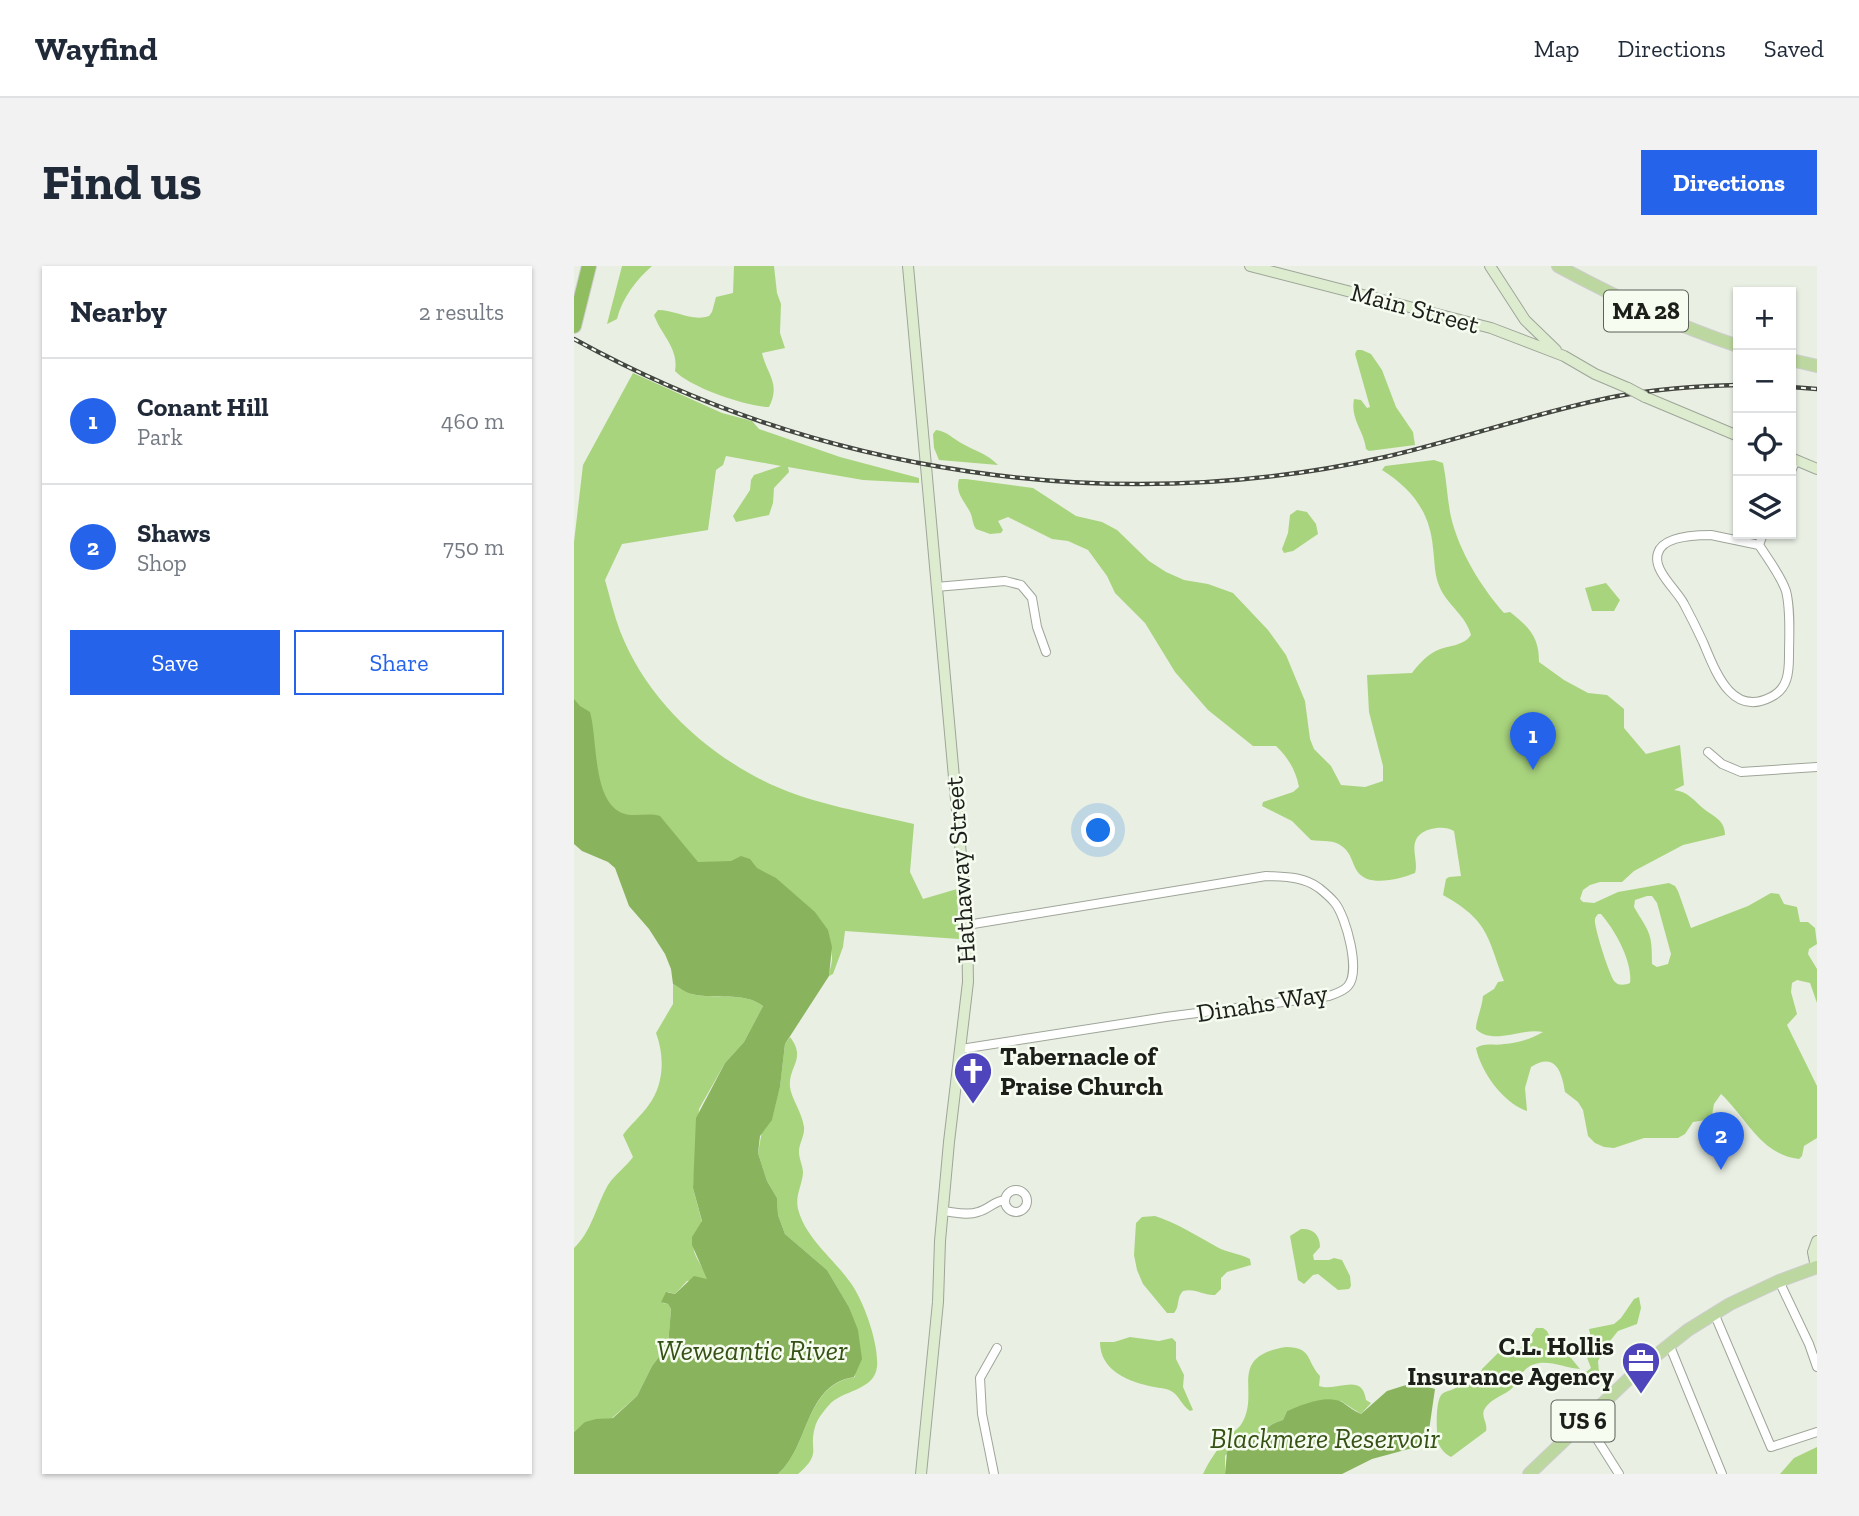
<!DOCTYPE html>
<html lang="en">
<head>
<meta charset="utf-8">
<style>
  :root { --surface:#fff; --page:#f2f2f3; --text:#1f2937; --muted:#747a83; --line:#e0e1e3; --accent:#2563eb }
  body { margin:0; font-family:"Zilla Slab",serif; background:var(--page); color:var(--text) }
  .controls { position:absolute; right:21px; top:21px; display:grid; overflow:hidden; border-radius:0px; box-shadow:0 2px 5px #0004 }
  .controls button { width:63px; height:63px; display:grid; place-items:center; padding:0; border:0; border-bottom:2px solid var(--line); background:var(--surface); color:var(--text); font:35px sans-serif }
  .you { position:absolute; left:525px; top:565px; width:24px; height:24px; margin:-18px; border:5px solid #fff; border-radius:50%; background:#1a73e8; box-shadow:0 0 0 10px #1a73e833 }
  .badge { display:grid; place-items:center; width:46px; height:46px; border-radius:50%; background:var(--accent); color:#fff; font-size:23px; font-weight:700 }
  .pin { position:absolute; translate:-50% -58px; filter:drop-shadow(0 2px 4px #0008) }
  .pin::after { content:''; position:absolute; top:37px; width:24px; height:21px; background:inherit; clip-path:polygon(0 0,100% 0,50% 100%) }
  .list { margin:0; padding:0; list-style:none }
  h2 { display:flex; justify-content:space-between; align-items:center; height:91px; margin:0; padding:0 28px; font-size:30px }
  h2 small { font-size:23px; font-weight:400; color:var(--muted) }
  .list li { display:grid; grid-template-columns:46px 1fr auto; gap:21px; align-items:center; box-sizing:border-box; height:126px; padding:0 28px; border-top:2px solid var(--line) }
  .list b { display:block; font-size:26px; white-space:nowrap }
  .list p { margin:0; font-size:23px; white-space:nowrap; color:var(--muted) }
  .list em { font-size:23px; font-style:normal; color:var(--muted) }
  .actions { display:flex; gap:14px; padding:21px 28px }
  .actions a { flex:1; padding:16px 0; border:2px solid var(--accent); border-radius:0px; text-align:center; font-size:24px; color:var(--accent) }
  .actions .main { background:var(--accent); color:#fff }
  .icon { flex:none; width:38px; height:38px; fill:none; stroke:currentColor; stroke-width:2; stroke-linecap:round; stroke-linejoin:round }
  .map { position:relative; flex:none; width:1243px; height:1208px; overflow:hidden; border-radius:0px }
  header { display:flex; align-items:center; gap:42px; box-sizing:border-box; height:98px; padding:0 35px; background:var(--surface); border-bottom:2px solid var(--line) }
  header strong { font-size:33px }
  nav { display:flex; gap:38px; margin-inline-start:auto; font-size:24px }
  .intro { display:flex; align-items:center; justify-content:space-between; box-sizing:border-box; height:168px; padding:0 42px }
  h1 { margin:0; font-size:49px }
  .button { padding:18px 32px; border-radius:0px; background:var(--accent); color:#fff; font-size:24px; font-weight:700 }
  main { display:flex; gap:42px; padding:0 42px }
  aside { flex:1; background:var(--surface); border-radius:0px; box-shadow:0 2px 5px #0004 }
  .map>svg:first-child { display:block }
  .green { fill:#a9d47e; fill-rule:evenodd }
  .water { fill:#8ab35d }
  .lines { fill:none; stroke-linecap:round; stroke-linejoin:round }
  .street-casing { stroke:#9ea599; stroke-width:10 }
  .secondary-casing { stroke:#9ea599; stroke-width:12 }
  .primary-casing { stroke:#cdcecd; stroke-width:14 }
  .highway-casing { stroke:#cdcecd; stroke-width:16 }
  .street { stroke:#fff; stroke-width:8 }
  .secondary { stroke:#ddebcf; stroke-width:10 }
  .primary { stroke:#bcd79f; stroke-width:12 }
  .highway { stroke:#8fbd5f; stroke-width:14 }
  .rail-casing { stroke:#434640; stroke-width:4.5 }
  .rail { stroke:#f6fcf0; stroke-width:2; stroke-dasharray:5; stroke-linecap:butt }
  .secondary-bridge-casing { stroke:#9ea599; stroke-width:12; stroke-linecap:butt }
  .secondary-bridge { stroke:#ddebcf; stroke-width:10 }
  .labels { text-anchor:middle; stroke-width:5; stroke-linejoin:round; paint-order:stroke }
  .shield { fill:#f6fcf0; stroke:#5d615a; stroke-width:2 }
  .shield-label { font-size:24px; font-weight:bold; fill:#1c1e1a }
  .street-label { font-size:26px; fill:#1c1e1a; stroke:#f6fcf0 }
  .poi-label { font-size:26px; font-weight:bold; fill:#1c1e1a; stroke:#f6fcf0; text-anchor:start }
  .water-label { font-size:28px; font-style:italic; fill:#365115; stroke:#f6fcf0 }
</style>
</head>
<body>
<header>
<strong>Wayfind</strong>
<nav><a>Map</a><a>Directions</a><a>Saved</a></nav>
</header>
<div class="intro"><h1>Find us</h1><a class="button">Directions</a></div>
<main>
<aside>
<h2>Nearby<small>2 results</small></h2>
<ul class="list">
<li><span class="badge">1</span><div><b>Conant Hill</b><p>Park</p></div><em>460 m</em></li>
<li><span class="badge">2</span><div><b>Shaws</b><p>Shop</p></div><em>750 m</em></li>
</ul>
<div class="actions"><a class="main">Save</a><a>Share</a></div>
</aside>
<div class="map">
<svg width="1243" height="1208" viewBox="0 0 1243 1208">
  <rect width="100%" height="100%" fill="#e9efe3"/>
  <path class="green" d="M 48,0 L 78,0 C 63,13 48,32 43,53 L 33,58 Z
    M 160,0 L 200,0 L 203,27 L 207,38 L 206,67 L 211,82 L 188,87 C 193,109 207,117 195,141 C 174,141 115,121 101,105 C 105,82 87,69 80,49 L 84,44 C 102,44 118,56 135,50 L 138,46 L 142,31 L 159,27 Z
    M 783,84 L 788,84 L 797,88 L 808,104 L 822,141 L 839,166 L 841,179 L 795,185 L 792,183 C 790,165 776,153 780,133 L 787,134 L 793,142 L 796,141 L 781,88 Z
    M 59,107 L 148,147 L 178,155 L 185,163 L 266,191 L 345,212 L 345,217 L 289,214 L 214,201 L 215,206 L 200,222 L 199,237 L 195,249 L 162,256 L 159,250 L 176,224 L 177,214 L 180,209 L 207,200 L 152,190 L 149,199 L 142,204 L 134,264 L 48,278 L 31,314 C 36,331 40,349 46,365 C 73,434 131,487 196,518 C 239,538 294,547 340,558 L 336,606 L 349,633 L 383,623 L 385,673 L 271,665 L 269,681 L 259,708 L 255,710 C 255,704 258,699 258,693 C 259,663 231,637 209,619 L 201,641 L 36,547 L 0,436 L 0,276 L 9,199 Z
    M 362,164 C 373,165 379,173 389,178 C 403,186 412,187 424,199 L 365,194 L 360,182 L 359,168 Z
    M 860,194 L 869,197 C 873,215 873,233 877,251 C 885,285 907,321 930,347 L 936,346 C 956,362 965,371 965,396 L 990,414 L 1014,427 L 1033,429 L 1050,443 L 1050,462 L 1072,488 L 1106,479 L 1110,519 L 1100,524 C 1115,526 1119,534 1130,543 C 1140,551 1151,554 1151,569 L 1109,579 L 1060,605 L 1048,616 L 1026,616 L 1016,619 L 1009,624 L 1006,633 L 1009,636 L 1020,637 L 1044,626 L 1095,617 L 1101,620 L 1104,625 L 1117,662 L 1174,640 L 1197,627 L 1205,628 L 1210,638 L 1223,641 L 1226,656 L 1234,656 L 1241,662 L 1243,678 L 1235,683 L 1234,688 L 1243,703 L 1243,737 L 1236,717 L 1223,714 L 1218,717 L 1217,726 L 1223,748 L 1213,759 L 1243,820 L 1243,872 L 1230,880 L 1228,890 L 1225,893 C 1187,889 1172,851 1147,828 L 1140,838 L 1138,849 L 1132,854 L 1119,856 L 1111,868 L 1104,872 L 1070,872 L 1040,882 L 1030,881 L 1021,877 L 1014,870 L 1009,844 L 1004,836 L 991,826 C 988,807 982,785 957,801 L 951,822 L 953,845 C 929,837 907,806 902,782 C 910,776 920,780 930,778 C 944,777 957,773 969,766 C 949,761 919,780 902,763 C 902,754 908,742 909,730 L 920,723 L 924,716 L 930,715 C 913,670 915,655 869,629 L 872,613 L 875,611 L 887,610 L 880,565 C 873,561 866,561 857,563 C 829,571 846,593 841,607 C 826,613 794,622 783,605 C 778,597 777,587 769,581 C 760,573 748,576 737,574 L 718,555 L 688,540 L 689,536 L 719,526 L 725,521 C 722,505 714,491 702,480 L 679,480 L 634,444 L 601,406 L 571,357 L 541,327 L 533,310 L 514,284 L 494,275 L 478,273 L 434,251 L 424,255 L 429,264 L 427,267 L 416,268 L 402,263 C 398,257 399,252 396,246 C 390,234 381,227 385,213 L 392,213 L 459,222 L 502,250 L 528,256 L 543,264 L 575,295 L 592,306 L 610,314 L 634,318 L 659,327 L 694,364 L 712,389 L 731,435 L 736,473 L 740,483 L 757,500 L 767,519 L 791,521 L 809,515 L 809,500 L 795,446 L 793,409 L 838,407 C 844,399 851,391 860,386 C 872,379 889,381 897,369 C 892,350 875,340 867,324 C 860,310 861,297 859,282 C 856,246 838,223 808,204 L 811,200 ZM 1073,630 L 1078,630 L 1083,637 L 1097,688 L 1094,698 L 1083,701 L 1078,698 C 1078,666 1076,668 1060,641 L 1061,634 ZM 1024,648 L 1027,648 C 1041,664 1059,696 1056,717 C 1051,719 1045,720 1041,716 C 1036,712 1019,658 1021,653 C 1021,651 1023,650 1024,648 Z
    M 723,244 L 733,246 L 742,258 L 744,268 L 719,285 L 710,287 L 708,283 L 714,267 L 716,249 Z
    M 1032,317 L 1046,334 L 1040,345 L 1018,345 L 1011,322 Z
    M 99,718 C 105,721 111,727 118,728 C 140,734 170,725 189,740 L 170,776 L 151,797 L 125,843 L 119,922 L 128,956 C 113,988 120,983 134,1013 L 113,1015 L 101,1028 L 94,1026 L 89,1037 L 94,1038 L 97,1043 L 94,1079 L 78,1100 L 63,1130 L 38,1152 C 22,1154 13,1154 0,1166 L 0,982 C 18,965 22,940 34,919 C 41,908 52,901 59,891 L 49,869 C 56,859 66,851 74,840 C 90,819 91,791 82,767 L 99,738 Z
    M 216,771 C 233,793 214,800 216,821 C 217,832 228,846 230,861 C 231,870 225,877 225,886 C 225,893 229,900 229,907 C 228,920 221,929 224,943 C 232,973 259,992 276,1016 C 290,1035 305,1078 303,1101 C 300,1125 268,1124 255,1139 C 250,1145 243,1153 241,1161 C 234,1185 249,1186 224,1208 L 204,1208 C 236,1180 230,1119 281,1111 L 283,1064 L 275,1041 L 253,1004 L 211,968 L 204,949 L 203,932 L 193,915 L 184,887 L 188,865 L 198,853 L 206,821 L 211,778 Z
    M 581,950 C 601,956 625,971 643,981 C 653,987 665,987 676,993 L 677,999 L 653,1006 L 647,1012 L 647,1023 L 641,1029 C 630,1030 622,1022 609,1025 C 602,1032 606,1041 600,1047 L 593,1047 L 569,1018 L 563,1004 L 560,989 L 562,957 L 568,951 Z
    M 727,963 C 739,962 746,969 746,981 L 739,989 L 740,994 L 755,994 L 760,992 L 768,994 L 776,1010 L 777,1020 L 775,1023 L 764,1024 L 744,1008 L 739,1009 L 730,1018 L 724,1014 L 716,970 Z
    M 1065,1031 L 1067,1042 L 1063,1058 L 1044,1065 L 1032,1080 L 1024,1095 L 1026,1119 L 1023,1119 L 1012,1106 L 1017,1102 L 1010,1084 L 1017,1072 L 1015,1063 L 1040,1058 L 1047,1052 L 1060,1033 Z
    M 962,1062 L 969,1062 L 973,1065 L 978,1075 L 997,1092 L 1006,1103 C 987,1102 965,1088 949,1106 C 944,1112 942,1120 936,1124 C 928,1130 915,1134 910,1144 C 907,1151 914,1157 912,1165 L 877,1191 C 871,1188 868,1184 865,1179 C 862,1170 861,1134 868,1128 C 874,1123 880,1126 887,1117 L 904,1116 L 908,1103 L 925,1086 L 946,1082 L 952,1077 Z
    M 556,1071 L 585,1075 L 598,1072 L 602,1076 L 602,1093 L 610,1109 L 609,1121 L 619,1144 L 616,1145 C 608,1140 605,1129 597,1125 C 592,1122 585,1122 580,1121 C 555,1116 526,1105 526,1076 L 540,1076 Z
    M 712,1081 C 739,1082 731,1093 746,1110 L 745,1120 C 764,1126 788,1106 792,1134 L 797,1137 L 787,1148 L 767,1135 L 743,1135 L 713,1145 L 709,1154 C 698,1157 693,1162 685,1168 C 672,1178 664,1176 651,1190 L 651,1208 L 629,1208 C 635,1195 644,1182 654,1171 C 657,1167 663,1164 666,1160 C 689,1128 650,1091 712,1081 Z
    M 1243,1181 L 1243,1208 L 1206,1208 L 1220,1192 Z"/>
  <path class="water" d="M 0,433 L 6,440 L 16,446 C 24,474 18,534 48,547 C 60,552 74,546 86,550 L 124,596 L 157,595 L 167,590 L 176,593 L 183,602 L 202,612 L 241,646 L 254,664 L 258,681 L 255,710 L 211,778 L 206,821 L 198,854 L 186,870 L 184,887 L 193,915 L 203,932 L 204,949 L 211,968 L 253,1004 L 275,1041 L 284,1064 L 288,1093 L 280,1111 C 230,1119 236,1180 204,1208 L 0,1208 L 0,1166 L 11,1156 L 22,1153 L 39,1152 L 63,1130 L 78,1100 L 94,1079 L 97,1043 L 94,1038 L 87,1036 L 92,1026 L 101,1028 L 120,1010 L 133,1013 L 118,979 L 118,971 L 128,955 L 119,922 L 122,852 L 151,797 L 170,776 L 189,740 C 170,725 140,734 118,728 C 111,727 105,721 99,718 L 97,703 L 91,688 L 75,663 L 55,640 L 41,602 L 34,596 L 8,585 L 0,578 Z
    M 832,1119 L 848,1119 L 861,1123 L 853,1178 L 798,1193 L 768,1208 L 651,1208 L 653,1186 C 663,1178 674,1176 684,1169 C 693,1162 698,1157 709,1154 L 713,1145 C 728,1139 752,1128 768,1136 C 774,1140 780,1145 787,1148 L 813,1125 Z"/>
  <g class="lines">
    <g class="street-casing">
      <path id="street" d="M 1217,205 L 1222,194
        M 1137,269 L 1185,279 C 1194,293 1207,310 1212,325 C 1217,344 1215,370 1215,390 C 1215,406 1214,423 1197,431 C 1157,452 1141,404 1129,376 C 1123,363 1117,351 1110,338 C 1103,324 1078,304 1084,287 C 1089,270 1122,269 1137,269 Z
        M 1185,279 L 1189,268
        M 362,321 L 431,315 L 447,319 L 458,332 L 463,361 L 472,386
        M 1134,486 L 1148,498 L 1167,506 L 1243,501
        M 387,783 L 592,751 L 755,730 C 761,728 770,725 774,720 C 787,705 772,651 761,637 C 757,632 750,626 745,622 C 729,610 710,611 692,610 L 393,659
        M431 935a11 11 0 1 1 22 0a11 11 0 1 1-22 0Z
        M 368,945 C 380,946 393,950 404,946 C 415,943 420,935 431,934
        M 1205,1015 L 1235,1078 L 1243,1101
        M 1140,1047 L 1197,1181 L 1243,1166
        M 1095,1078 L 1148,1208
        M 1011,1154 L 1045,1208
        M 420,1208 L 408,1148 L 406,1112 L 423,1082"/>
    </g>
    <g class="secondary-casing">
      <path id="secondary" d="M 334,0 L 393,656 L 394,716 L 375,876 L 366,975 L 364,1036 L 347,1208
        M 676,0 L 917,62 L 990,90 L 1021,108 L 1054,122
        M 916,0 L 951,54 L 982,84
        M 1071,131 L 1164,170
        M 1217,192 L 1243,203
        M 1242,1001 L 1239,986 L 1243,975"/>
    </g>
    <g class="primary-casing">
      <path id="primary" d="M 984,0 C 1043,32 1101,59 1164,80
        M 1217,94 L 1243,100
        M 955,1208 L 1065,1103 L 1114,1064 L 1156,1038 L 1205,1015 L 1243,1001"/>
    </g>
    <g class="highway-casing">
      <path id="highway" d="M 0,60 L 15,0"/>
    </g>
    <use href="#street" class="street"/>
    <use href="#secondary" class="secondary"/>
    <use href="#primary" class="primary"/>
    <use href="#highway" class="highway"/>
    <g class="rail-casing">
      <path id="rail" d="M 0,73 C 245,208 538,252 811,191 C 889,173 966,145 1044,130 C 1084,123 1124,120 1164,119
        M 1217,121 L 1243,123"/>
    </g>
    <use href="#rail" class="rail"/>
    <g class="secondary-bridge-casing">
      <path id="secondary-bridge" d="M 1054,122 L 1071,131"/>
    </g>
    <use href="#secondary-bridge" class="secondary-bridge"/>
  </g>
  <defs>
    <g id="church-pin" transform="scale(2.0125)"><path d="M0 17L-7.5 6A9.5 9.5 0 1 1 7.5 6Z" fill="#4e45bc" stroke="#f6fcf0"/><path d="M-1.2-6h2.4v3.5h3.3v2.4h-3.3V6h-2.4V-.1h-3.3v-2.4h3.3Z" fill="#fff"/></g>
    <g id="office-pin" transform="scale(2.0125)"><path d="M0 17L-7.5 6A9.5 9.5 0 1 1 7.5 6Z" fill="#4e45bc" stroke="#f6fcf0"/><path d="M-6-3h4V-5.5h4V-3h4V5H-6ZM-1-4.5V-3h2v-1.5ZM-6 0V1H6V0Z" fill="#fff"/></g>
  </defs>
  <g fill-rule="evenodd">
    <use href="#church-pin" x="399" y="805"/>
    <use href="#office-pin" x="1067" y="1095"/>
  </g>
  <g class="labels">
    <g class="shield">
      <rect x="1030" y="24.5" width="84" height="41" rx="5"/>
      <rect x="977.5" y="1134.5" width="63" height="41" rx="5"/>
    </g>
    <g class="shield-label">
      <text x="1072" y="53">MA 28</text>
      <text x="1009" y="1163">US 6</text>
    </g>
    <g class="street-label">
      <text transform="translate(841 42) rotate(15)" y="9">Main Street</text>
      <text transform="translate(386 604) rotate(-94)" y="9">Hathaway Street</text>
      <text transform="translate(688 737) rotate(-9)" y="9">Dinahs Way</text>
    </g>
    <g class="poi-label">
      <text x="426" y="799">Tabernacle of<tspan x="426" dy="30">Praise Church</tspan></text>
      <text x="1040" y="1089" text-anchor="end">C.L. Hollis<tspan x="1040" dy="30">Insurance Agency</tspan></text>
    </g>
    <g class="water-label">
      <text x="178" y="1094">Weweantic River</text>
      <text x="751" y="1182">Blackmere Reservoir</text>
    </g>
  </g>
</svg>
<div class="controls">
<button>+</button>
<button>−</button>
<button><svg class="icon" aria-label="locate" viewBox="0 0 24 24"><circle cx="12" cy="12" r="6"/><path d="M12 2v4M12 18v4M2 12h4M18 12h4"/></svg></button>
<button><svg class="icon" aria-label="layers" viewBox="0 0 24 24"><path d="M12 4l9 5-9 5-9-5zM3 14l9 5 9-5"/></svg></button>
</div>
<div class="you"></div>
<div class="pin badge" style="left:959px;top:504px">1</div>
<div class="pin badge" style="left:1147px;top:904px">2</div>
</div>
</main>
</body>
</html>
